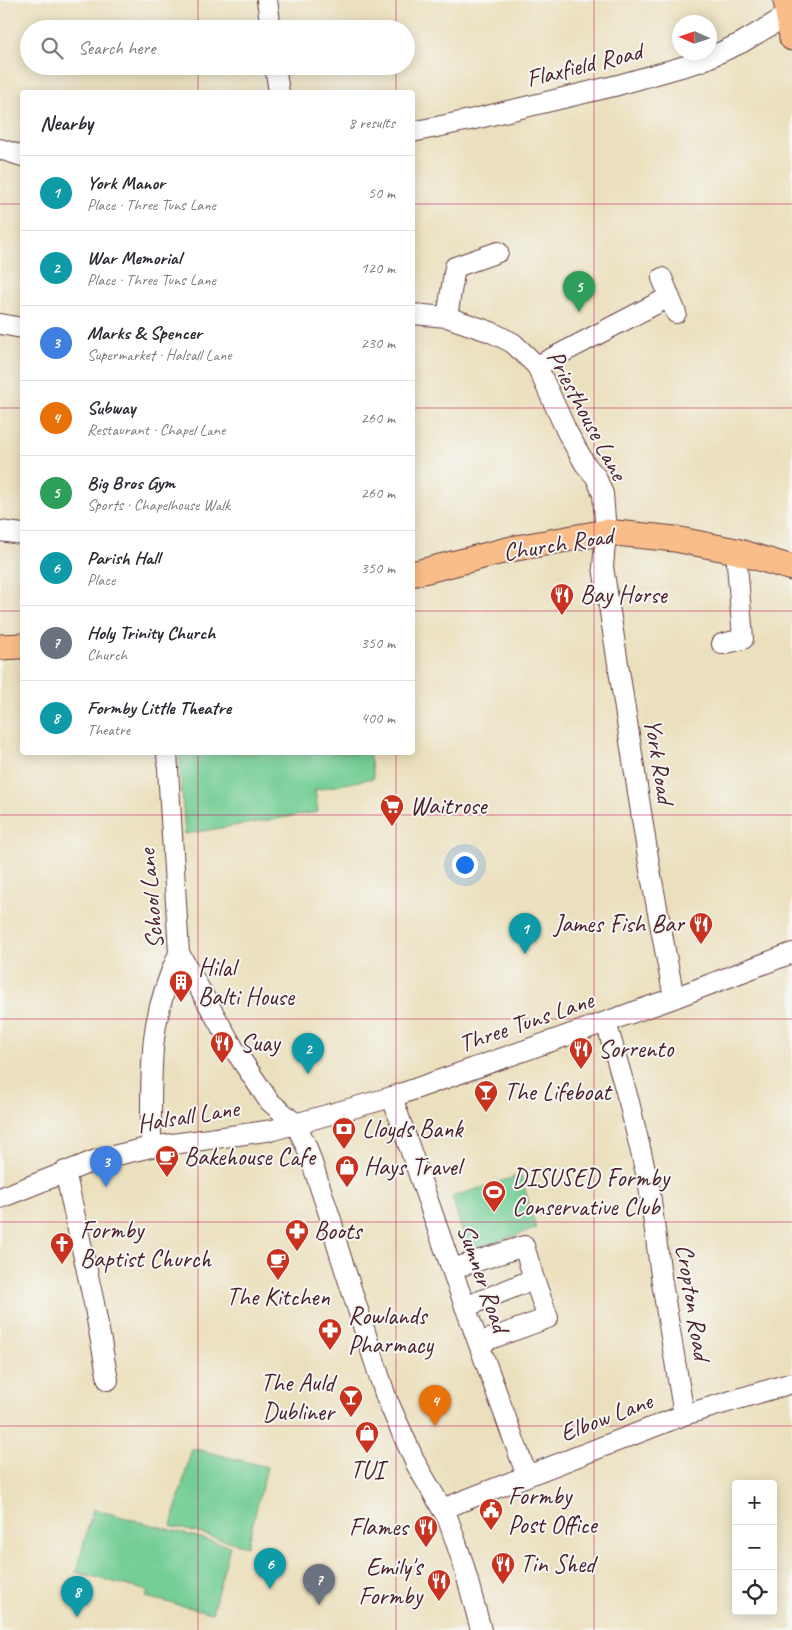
<!DOCTYPE html>
<html lang="en">
<head>
<meta charset="utf-8">
<style>
	body { margin:0; font-family:Caveat,sans-serif; background:#f7f7f7; color:#2b2b33 }
	.controls { position:absolute; right:15px; bottom:15px; display:grid; overflow:hidden; border-radius:5px; box-shadow:0 2px 12px #0003 }
	.controls button { width:45px; height:45px; display:grid; place-items:center; padding:0; border:0; border-bottom:1px solid #e1e1e2; background:#fff; color:#2b2b33; font:25px sans-serif }
	.compass { position:absolute; left:672px; top:15px; width:45px; height:45px; border-radius:50%; background:#fff; box-shadow:0 2px 12px #0003; rotate:273deg }
	.you { position:absolute; left:464px; top:864px; width:18px; height:18px; margin:-12px; border:4px solid #fff; border-radius:50%; background:#1a73e8; box-shadow:0 0 0 8px #1a73e833 }
	.badge { display:grid; place-items:center; width:32px; height:32px; border-radius:50%; background:#111827; color:#fff; font-size:16px; font-weight:700 }
	.pin { position:absolute; translate:-50% -41px; filter:drop-shadow(0 1px 2px #0008) }
	.pin::after { content:''; position:absolute; top:26px; width:18px; height:15px; background:inherit; clip-path:polygon(0 0,100% 0,50% 100%) }
	.list { margin:0; padding:0; list-style:none }
	h2 { display:flex; justify-content:space-between; align-items:center; height:65px; margin:0; padding:0 20px; font-size:21px }
	h2 small { font-size:16px; font-weight:400; color:#7c7c81 }
	.list li { display:grid; grid-template-columns:32px 1fr auto; gap:15px; align-items:center; box-sizing:border-box; height:75px; padding:0 20px; border-top:1px solid #e1e1e2 }
	.list b { display:block; font-size:19px; white-space:nowrap }
	.list p { margin:0; font-size:16px; white-space:nowrap; color:#7c7c81 }
	.list em { font-size:16px; font-style:normal; color:#7c7c81 }
	.icon { flex:none; width:28px; height:28px; fill:none; stroke:currentColor; stroke-width:2; stroke-linecap:round; stroke-linejoin:round }
	.map { position:relative; flex:none; width:792px; height:1630px; overflow:hidden }
	.search { position:absolute; background:#fff; box-shadow:0 2px 12px #0003; left:20px; top:20px; width:395px; height:55px; display:flex; align-items:center; gap:12px; box-sizing:border-box; padding:0 18px; border-radius:28px; color:#7c7c81; font-size:19px }
	.panel { position:absolute; background:#fff; box-shadow:0 2px 12px #0003; left:20px; top:90px; width:395px; height:665px; border-radius:5px }
	.map>svg:first-child { display:block }
	.green { fill:#74ce95; stroke:#5f7660 }
	.lines { fill:none; stroke-linecap:round; stroke-linejoin:round }
	.minor-casing { stroke:#623c41; stroke-width:22 }
	.major-casing { stroke:#623c41; stroke-width:27 }
	.minor { stroke:#fff; stroke-width:20 }
	.major { stroke:#f8bd89; stroke-width:25 }
	.grid { fill:none; stroke:#c2185b; stroke-width:1; stroke-opacity:0.55 }
	.labels { text-anchor:middle; dominant-baseline:central; stroke-width:4; stroke-linejoin:round; paint-order:stroke }
	.street-label { font-size:25px; fill:#4a1f2b; stroke:#f6f6f2 }
	.poi-label { font-size:25px; fill:#4a1f2b; stroke:#f6f6f2; text-anchor:start }
</style>
</head>
<body>
<div class="map">
<svg width="792" height="1630" viewBox="0 0 792 1630">
	<rect width="100%" height="100%" fill="#f6f6f2"/>
	<filter id="ink" filterUnits="userSpaceOnUse"><feTurbulence type="fractalNoise" baseFrequency=".02" numOctaves="2"/><feDisplacementMap in="SourceGraphic" scale="10" xChannelSelector="R" yChannelSelector="G"/><feConvolveMatrix kernelMatrix="1 2 1 2 8 2 1 2 1" color-interpolation-filters="sRGB"/></filter>
	<filter id="wash" filterUnits="userSpaceOnUse"><feTurbulence type="fractalNoise" baseFrequency=".0096" numOctaves="4" result="noise"/><feDisplacementMap in="SourceGraphic" scale="20" xChannelSelector="R" yChannelSelector="G"/><feGaussianBlur stdDeviation="1.12" result="paint"/><feColorMatrix in="noise" values="0 0 0 0 0 0 0 0 0 0 0 0 0 0 0 0 0 1.4 0 .05"/><feComposite in="paint" operator="in"/></filter>
	<g filter="url(#wash)">
		<rect width="100%" height="100%" fill="#ebe0bd"/>
		<path class="green" d="M 179,753 L 369,753 L 374,778 L 315,790 L 318,812 L 185,834 Z
			M 521,1175 L 536,1229 L 468,1250 L 452,1197 Z
			M 192,1448 L 267,1467 L 247,1546 L 171,1526 Z
			M 93,1509 L 230,1546 L 212,1613 L 146,1597 L 148,1591 L 76,1572 Z"/>
	</g>
	<g filter="url(#ink)">
		<g class="lines">
			<g class="minor-casing">
				<path id="minor" d="M 267,0 L 271,29
					M 275,66 L 279,92
					M 412,132 L 470,120 L 618,85 L 699,62 L 741,43 L 788,15
					M 0,149 L 22,156
					M 662,278 L 676,313
					M 412,314 L 447,317 L 491,332 L 513,343 L 537,366 L 567,432 L 585,464 L 596,477 L 603,494 L 606,532 L 603,567 L 650,870 L 674,998
					M 447,317 L 455,267 L 498,252
					M 0,324 L 22,328
					M 537,366 L 669,297
					M 0,531 L 22,534
					M 722,644 L 743,639 L 736,551
					M 167,752 L 179,953 L 234,1049 L 269,1101 L 296,1124 L 307,1148 L 332,1223 L 338,1248 L 386,1397 L 416,1464 L 448,1519 L 463,1563 L 481,1630
					M 606,1022 L 629,1102 L 649,1186 L 662,1283 L 684,1415
					M 392,1097 L 458,1287 L 527,1476
					M 151,1147 C 151,1111 150,1075 154,1039 C 157,1009 167,980 179,953
					M 65,1171 L 94,1303 L 108,1380
					M 0,1198 L 96,1160 L 151,1147 L 273,1130 L 392,1097 L 674,998 L 792,953
					M 452,1269 L 524,1246 L 534,1279 L 465,1307
					M 479,1343 L 548,1318 L 534,1279
					M 442,1509 L 684,1415 L 792,1383"/>
			</g>
			<g class="major-casing">
				<path id="major" d="M 786,0 L 792,38
					M 412,574 L 511,549 L 606,532 L 675,539 L 736,551 L 792,568
					M 0,647 L 22,646"/>
			</g>
			<use href="#minor" class="minor"/>
			<use href="#major" class="major"/>
		</g>
	</g>
	<path class="grid" d="M 198,0 L 198,29M 396,0 L 396,29M 594,0 L 594,1630M 198,66 L 198,92M 396,66 L 396,92M 0,204 L 22,204M 412,204 L 792,204M 0,408 L 22,408M 412,408 L 792,408M 0,611 L 22,611M 412,611 L 792,611M 198,752 L 198,1630M 396,752 L 396,1630M 0,815 L 792,815M 0,1019 L 792,1019M 0,1222 L 792,1222M 0,1426 L 792,1426"/>
	<defs>
		<g id="restaurant-pin" transform="scale(1.25)"><path d="M0 17L-7.5 6A9.5 9.5 0 1 1 7.5 6Z" fill="#c8321e" stroke="#f6f6f2"/><path d="M-5-6h1v4h1v-4h1v4h1v-4h1v5L-1.5 .5V6h-2V.5L-5-1ZM5-6V6H3V1.5H1.5Q1.5-4 5-6Z" fill="#fff"/></g>
		<g id="supermarket-pin" transform="scale(1.25)"><path d="M0 17L-7.5 6A9.5 9.5 0 1 1 7.5 6Z" fill="#c8321e" stroke="#f6f6f2"/><path d="M-6-5.5h2.5l.6 2H6L4.5 2H-2.5L-4.4-4H-6ZM-1.5 3.2a1.3 1.3 0 1 0 .1 0ZM3 3.2a1.3 1.3 0 1 0 .1 0Z" fill="#fff"/></g>
		<g id="building-pin" transform="scale(1.25)"><path d="M0 17L-7.5 6A9.5 9.5 0 1 1 7.5 6Z" fill="#c8321e" stroke="#f6f6f2"/><path d="M-4-6H4V6H1V3H-1V6H-4ZM-2.5-4.3h1.7v1.8h-1.7ZM.8-4.3h1.7v1.8H.8ZM-2.5-1h1.7V.8h-1.7ZM.8-1h1.7V.8H.8Z" fill="#fff"/></g>
		<g id="bar-pin" transform="scale(1.25)"><path d="M0 17L-7.5 6A9.5 9.5 0 1 1 7.5 6Z" fill="#c8321e" stroke="#f6f6f2"/><path d="M-6-5H6L.8 .8V4.5H3.5V6h-7V4.5H-.8V.8Z" fill="#fff"/></g>
		<g id="bank-pin" transform="scale(1.25)"><path d="M0 17L-7.5 6A9.5 9.5 0 1 1 7.5 6Z" fill="#c8321e" stroke="#f6f6f2"/><path d="M-6-4H6V4H-6ZM0-2.3a2.3 2.3 0 1 0 0 4.6a2.3 2.3 0 1 0 0-4.6Z" fill="#fff"/></g>
		<g id="cafe-pin" transform="scale(1.25)"><path d="M0 17L-7.5 6A9.5 9.5 0 1 1 7.5 6Z" fill="#c8321e" stroke="#f6f6f2"/><path d="M-5.5-4.5H6V0H3Q3 3.5 0 3.5H-2.5Q-5.5 3.5-5.5 0ZM3-3.2v2h1.7v-2ZM-6 4.5H4V6H-6Z" fill="#fff"/></g>
		<g id="shop-pin" transform="scale(1.25)"><path d="M0 17L-7.5 6A9.5 9.5 0 1 1 7.5 6Z" fill="#c8321e" stroke="#f6f6f2"/><path d="M-5-2.5h2.3a2.7 3.5 0 0 1 5.4 0H5L5.5 6h-11ZM-1.5-2.5h3a1.5 2.3 0 0 0-3 0Z" fill="#fff"/></g>
		<g id="stadium-pin" transform="scale(1.25)"><path d="M0 17L-7.5 6A9.5 9.5 0 1 1 7.5 6Z" fill="#c8321e" stroke="#f6f6f2"/><path d="M0-5a6.5 5 0 1 0 0 10a6.5 5 0 1 0 0-10ZM-3.5-1.8h7v3.6h-7Z" fill="#fff"/></g>
		<g id="pharmacy-pin" transform="scale(1.25)"><path d="M0 17L-7.5 6A9.5 9.5 0 1 1 7.5 6Z" fill="#c8321e" stroke="#f6f6f2"/><path d="M-2-6h4v4h4v4h-4v4h-4v-4h-4v-4h4Z" fill="#fff"/></g>
		<g id="church-pin" transform="scale(1.25)"><path d="M0 17L-7.5 6A9.5 9.5 0 1 1 7.5 6Z" fill="#c8321e" stroke="#f6f6f2"/><path d="M-1.2-6h2.4v3.5h3.3v2.4h-3.3V6h-2.4V-.1h-3.3v-2.4h3.3Z" fill="#fff"/></g>
		<g id="civic-pin" transform="scale(1.25)"><path d="M0 17L-7.5 6A9.5 9.5 0 1 1 7.5 6Z" fill="#c8321e" stroke="#f6f6f2"/><path d="M-.6-6.5H3V-4.5H.6V-3L4-1V1h2V6H-6V1h2V-1L-.6-3ZM-1.2 2.5V6h2.4V2.5Z" fill="#fff"/></g>
	</defs>
	<g fill-rule="evenodd">
		<use href="#restaurant-pin" x="562" y="595"/>
		<use href="#supermarket-pin" x="392" y="806"/>
		<use href="#restaurant-pin" x="701" y="924"/>
		<use href="#building-pin" x="181" y="982"/>
		<use href="#restaurant-pin" x="222" y="1043"/>
		<use href="#restaurant-pin" x="581" y="1049"/>
		<use href="#bar-pin" x="486" y="1092"/>
		<use href="#bank-pin" x="344" y="1129"/>
		<use href="#cafe-pin" x="167" y="1157"/>
		<use href="#shop-pin" x="347" y="1167"/>
		<use href="#stadium-pin" x="494" y="1192"/>
		<use href="#pharmacy-pin" x="297" y="1231"/>
		<use href="#church-pin" x="62" y="1244"/>
		<use href="#cafe-pin" x="278" y="1260"/>
		<use href="#pharmacy-pin" x="330" y="1330"/>
		<use href="#bar-pin" x="351" y="1397"/>
		<use href="#shop-pin" x="367" y="1433"/>
		<use href="#civic-pin" x="491" y="1510"/>
		<use href="#restaurant-pin" x="426" y="1527"/>
		<use href="#restaurant-pin" x="503" y="1564"/>
		<use href="#restaurant-pin" x="439" y="1581"/>
	</g>
	<g class="labels">
		<g class="street-label">
			<text transform="translate(584 65) rotate(-14)">Flaxfield Road</text>
			<text transform="translate(587 415) rotate(62)">Priesthouse Lane</text>
			<text transform="translate(558 544) rotate(-9)">Church Road</text>
			<text transform="translate(659 761) rotate(81)">York Road</text>
			<text transform="translate(151 899) rotate(-95)">School Lane</text>
			<text transform="translate(526 1022) rotate(-19)">Three Tuns Lane</text>
			<text transform="translate(188 1116) rotate(-9)">Halsall Lane</text>
			<text transform="translate(483 1278) rotate(71)">Sumner Road</text>
			<text transform="translate(693 1302) rotate(81)">Cropton Road</text>
			<text transform="translate(606 1417) rotate(-21)">Elbow Lane</text>
		</g>
		<g class="poi-label">
			<text x="580" y="595">Bay Horse</text>
			<text x="410" y="806">Waitrose</text>
			<text x="684" y="924" text-anchor="end">James Fish Bar</text>
			<text x="198" y="968">Hilal<tspan x="198" dy="29">Balti House</tspan></text>
			<text x="240" y="1043">Suay</text>
			<text x="598" y="1049">Sorrento</text>
			<text x="504" y="1092">The Lifeboat</text>
			<text x="362" y="1129">Lloyds Bank</text>
			<text x="184" y="1157">Bakehouse Cafe</text>
			<text x="364" y="1167">Hays Travel</text>
			<text x="512" y="1178">DISUSED Formby<tspan x="512" dy="29">Conservative Club</tspan></text>
			<text x="80" y="1230">Formby<tspan x="80" dy="29">Baptist Church</tspan></text>
			<text x="314" y="1231">Boots</text>
			<text x="278" y="1297" text-anchor="middle">The Kitchen</text>
			<text x="348" y="1316">Rowlands<tspan x="348" dy="29">Pharmacy</tspan></text>
			<text x="334" y="1383" text-anchor="end">The Auld<tspan x="334" dy="29">Dubliner</tspan></text>
			<text x="367" y="1470" text-anchor="middle">TUI</text>
			<text x="508" y="1496">Formby<tspan x="508" dy="29">Post Office</tspan></text>
			<text x="408" y="1527" text-anchor="end">Flames</text>
			<text x="520" y="1564">Tin Shed</text>
			<text x="422" y="1567" text-anchor="end">Emily's<tspan x="422" dy="29">Formby</tspan></text>
		</g>
	</g>
</svg>
<div class="controls">
<button>+</button>
<button>−</button>
<button><svg class="icon" aria-label="locate" viewBox="0 0 24 24"><circle cx="12" cy="12" r="6"/><path d="M12 2v4M12 18v4M2 12h4M18 12h4"/></svg></button>
</div>
<svg class="compass" viewBox="-18 -18 36 36"><path d="M0-13l5 13h-10z" fill="#e53935"/><path d="M0 13l5-13h-10z" fill="#7c7c81"/></svg>
<div class="you"></div>
<div class="pin badge" style="left:525px;top:954px;background:#0f9aa8">1</div>
<div class="pin badge" style="left:308px;top:1074px;background:#0f9aa8">2</div>
<div class="pin badge" style="left:106px;top:1187px;background:#3f7fe0">3</div>
<div class="pin badge" style="left:435px;top:1426px;background:#e8710a">4</div>
<div class="pin badge" style="left:579px;top:312px;background:#2e9e5b">5</div>
<div class="pin badge" style="left:270px;top:1589px;background:#0f9aa8">6</div>
<div class="pin badge" style="left:319px;top:1605px;background:#6b7280">7</div>
<div class="pin badge" style="left:77px;top:1617px;background:#0f9aa8">8</div>
<div class="search"><svg class="icon" aria-label="search" viewBox="0 0 24 24"><circle cx="10" cy="10" r="6"/><path d="M15 15l6 6"/></svg>Search here</div>
<section class="panel">
<h2>Nearby<small>8 results</small></h2>
<ul class="list">
<li><span class="badge" style="background:#0f9aa8">1</span><div><b>York Manor</b><p>Place · Three Tuns Lane</p></div><em>50 m</em></li>
<li><span class="badge" style="background:#0f9aa8">2</span><div><b>War Memorial</b><p>Place · Three Tuns Lane</p></div><em>120 m</em></li>
<li><span class="badge" style="background:#3f7fe0">3</span><div><b>Marks &amp; Spencer</b><p>Supermarket · Halsall Lane</p></div><em>230 m</em></li>
<li><span class="badge" style="background:#e8710a">4</span><div><b>Subway</b><p>Restaurant · Chapel Lane</p></div><em>260 m</em></li>
<li><span class="badge" style="background:#2e9e5b">5</span><div><b>Big Bros Gym</b><p>Sports · Chapelhouse Walk</p></div><em>260 m</em></li>
<li><span class="badge" style="background:#0f9aa8">6</span><div><b>Parish Hall</b><p>Place</p></div><em>350 m</em></li>
<li><span class="badge" style="background:#6b7280">7</span><div><b>Holy Trinity Church</b><p>Church</p></div><em>350 m</em></li>
<li><span class="badge" style="background:#0f9aa8">8</span><div><b>Formby Little Theatre</b><p>Theatre</p></div><em>400 m</em></li>
</ul>
</section>
</div>
</body>
</html>
